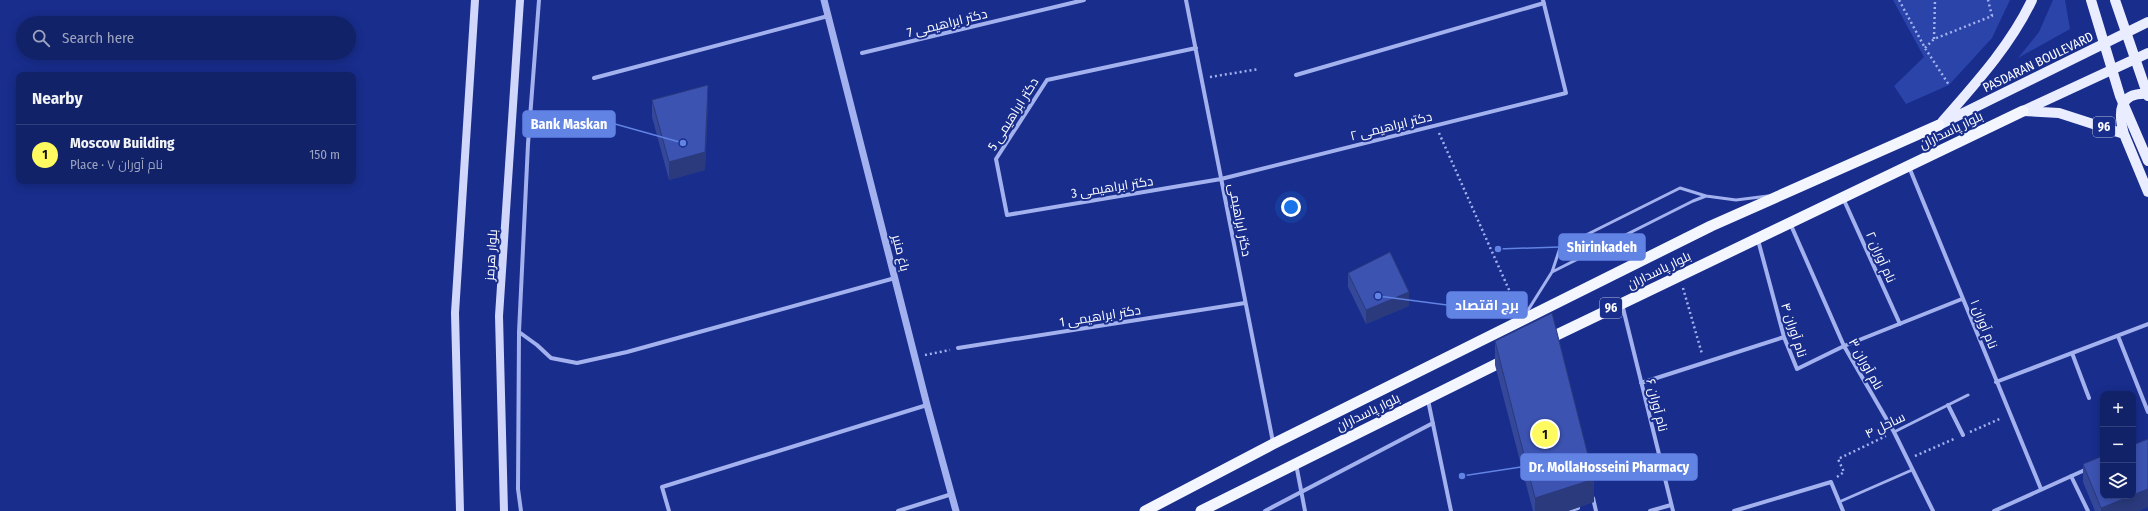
<!DOCTYPE html>
<html lang="en">
<head>
<meta charset="utf-8">
<style>
	body { margin:0; font-family:"Fira Sans Condensed",Cairo,sans-serif; background:#1b2a6f; color:#f1f3f6 }
	.controls { position:absolute; right:12px; bottom:12px; display:grid; overflow:hidden; border-radius:8px; box-shadow:0 2px 10px #0003 }
	.controls button { width:36px; height:36px; display:grid; place-items:center; padding:0; border:0; border-bottom:1px solid #313f7d; background:#122269; color:#f1f3f6; font:20px sans-serif }
	.you { position:absolute; left:1291px; top:207px; width:14px; height:14px; margin:-10px; border:3px solid #fff; border-radius:50%; background:#1a73e8; box-shadow:0 0 0 6px #1a73e833 }
	.badge { display:grid; place-items:center; width:26px; height:26px; border-radius:50%; background:#fffa60; color:#111; font-size:13px; font-weight:700 }
	.pin { position:absolute; translate:-50% -50%; border:2px solid #fff; box-shadow:0 1px 4px #0006 }
	.list { margin:0; padding:0; list-style:none }
	h2 { display:flex; justify-content:space-between; align-items:center; height:52px; margin:0; padding:0 16px; font-size:17px }
	h2 small { font-size:13px; font-weight:400; color:#9ca4c0 }
	.list li { display:grid; grid-template-columns:26px 1fr auto; gap:12px; align-items:center; box-sizing:border-box; height:60px; padding:0 16px; border-top:1px solid #313f7d }
	.list b { display:block; font-size:15px; white-space:nowrap }
	.list p { margin:0; font-size:13px; white-space:nowrap; color:#9ca4c0 }
	.list em { font-size:13px; font-style:normal; color:#9ca4c0 }
	.icon { flex:none; width:22px; height:22px; fill:none; stroke:currentColor; stroke-width:2; stroke-linecap:round; stroke-linejoin:round }
	.map { position:relative; flex:none; width:2148px; height:511px; overflow:hidden }
	.search { position:absolute; background:#122269; box-shadow:0 2px 10px #0003; left:16px; top:16px; width:340px; height:44px; display:flex; align-items:center; gap:10px; box-sizing:border-box; padding:0 14px; border-radius:22px; color:#9ca4c0; font-size:15px }
	.panel { position:absolute; background:#122269; box-shadow:0 2px 10px #0003; left:16px; top:72px; width:340px; height:112px; border-radius:8px }
	.map>svg:first-child { display:block }
	.green { fill:#2b44aa }
	.lines { fill:none; stroke-linecap:round; stroke-linejoin:round }
	.path { stroke:#a3b1ee; stroke-width:2.5; stroke-dasharray:2 3; stroke-linecap:butt }
	.service { stroke:#a3b1ee; stroke-width:3 }
	.minor { stroke:#a3b1ee; stroke-width:4 }
	.tertiary { stroke:#a3b1ee; stroke-width:7 }
	.secondary { stroke:#d0d7fa; stroke-width:8 }
	.primary { stroke:#eaedff; stroke-width:10 }
	.trunk { stroke:#f4f6ff; stroke-width:11 }
	.primary-bridge { stroke:#eaedff; stroke-width:10 }
	.wall { fill:#344799 }
	.shaded-wall { fill:#2a3a7d }
	.building { fill:#3c53b2; stroke:#2a3a7d }
	.labels { text-anchor:middle; dominant-baseline:central; stroke-width:4; stroke-linejoin:round; paint-order:stroke }
	.shield { fill:#182d8c; stroke:#bac0dc; stroke-width:1 }
	.shield-label { font-size:12px; font-weight:bold; fill:#fff }
	.street-label { font-size:13px; fill:#fff; stroke:#182d8c }
	.leader { fill:none; stroke:#6183e4; stroke-width:1.5 }
	.callout-dot { fill:#6183e4; stroke:#182d8c; stroke-width:1.5 }
	.callout { fill:#6183e4; stroke:#6183e4; stroke-width:1.5 }
	.callout-label { font-size:14px; text-anchor:middle; font-weight:bold; fill:#fff }
</style>
</head>
<body>
<div class="map">
<svg width="2148" height="511" viewBox="0 0 2148 511">
	<rect width="100%" height="100%" fill="#182d8c"/>
	<path class="green" d="M 1893,0 L 2010,0 L 1992,38 L 1949,85 L 1906,104 L 1894,86 L 1924,57 Z
		M 2053,0 L 2065,0 L 2070,29 L 2018,58 L 2039,32 Z"/>
	<g class="lines">
		<path class="path" d="M 1899,0 L 1925,48 L 1949,85
			M 1934,39 L 1935,0
			M 1925,48 L 1934,39 L 1992,16 L 1988,0
			M 1210,77 L 1259,69
			M 1439,133 L 1518,310
			M 1683,288 L 1702,354
			M 925,355 L 950,350
			M 1970,432 L 2002,418
			M 1915,456 L 1954,439
			M 1837,477 L 1844,472 L 1838,459 L 1886,436"/>
		<path class="service" d="M 1552,272 L 1560,248 L 1680,188 L 1706,196
			M 1525,315 L 1552,272 L 1693,201 L 1706,196 L 1736,200 L 1768,196
			M 1894,432 L 1968,395
			M 1839,502 L 1912,470"/>
		<path class="minor" d="M 539,0 L 528,144 L 519,332 L 537,345 L 551,358 L 577,363 L 627,352 L 895,278
			M 1186,0 L 1273,442
			M 1196,48 L 1047,80 L 996,159 L 1007,215 L 1221,179 L 1566,93 L 1543,0
			M 862,53 L 1084,0
			M 1296,75 L 1544,3
			M 594,78 L 828,16
			M 1909,167 L 2041,489
			M 1843,198 L 1900,324
			M 1790,223 L 1844,346 L 1894,432 L 1933,511
			M 1758,240 L 1784,337 L 1797,369 L 1844,346 L 1962,299
			M 1622,304 L 1673,511
			M 519,332 L 518,489 L 521,511
			M 2118,336 L 2148,412
			M 958,348 L 1245,303
			M 2072,353 L 2089,398
			M 1996,382 L 2148,324
			M 1641,383 L 1784,337
			M 1428,400 L 1451,511
			M 1948,405 L 1963,435
			M 1296,464 L 1305,511
			M 2071,476 L 2088,511
			M 1593,498 L 1596,511
			M 669,511 L 662,487 L 927,405
			M 898,511 L 952,494
			M 1265,511 L 1433,423
			M 1568,511 L 1578,508
			M 1650,511 L 1671,505
			M 1734,511 L 1831,482 L 1843,511
			M 1994,511 L 2087,469"/>
		<path class="tertiary" d="M 824,0 L 927,405 L 956,511"/>
		<path class="secondary" d="M 460,511 L 455,313 L 475,0
			M 504,511 L 499,316 L 520,0"/>
		<path class="primary" d="M 2025,110 L 2148,53
			M 2023,111 L 2059,113 L 2124,134 L 2148,192
			M 1942,122 C 1976,83 2010,46 2032,0
			M 1939,125 L 2148,22
			M 2124,134 C 2118,113 2118,92 2148,94"/>
		<path class="trunk" d="M 1544,341 L 2023,111
			M 1145,511 L 1273,444 L 1711,226 L 1939,125
			M 1201,511 L 1507,359"/>
		<path class="primary-bridge" d="M 2091,0 L 2120,96 L 2148,161
			M 2115,0 L 2148,96"/>
	</g>
	<path class="wall" d="M 652,100 L 708,103 L 705,170 L 669,180 L 652,117 Z
		M 1348,273 L 1409,306 L 1366,324 L 1348,287 Z
		M 1495,341 L 1594,502 L 1568,511 L 1533,511 L 1495,365 Z
		M 2083,464 L 2148,507 L 2138,511 L 2095,511 L 2083,482 Z"/>
	<path class="shaded-wall" d="M 708,85 L 708,103 L 705,170 L 669,180 L 669,162 Z
		M 1409,292 L 1409,306 L 1366,324 L 1366,310 Z
		M 1594,479 L 1594,502 L 1568,511 L 1535,511 L 1535,498 Z
		M 2148,489 L 2148,507 L 2138,511 L 2101,511 L 2101,508 L 2131,496 L 2133,496 L 2133,495 Z"/>
	<path class="building" d="M 708,85 L 705,152 L 669,162 L 652,100 Z
		M 1390,252 L 1409,292 L 1366,310 L 1348,273 Z
		M 1552,313 L 1594,479 L 1535,498 L 1495,341 Z
		M 2148,439 L 2148,489 L 2133,495 L 2133,445 Z
		M 2103,456 L 2103,496 L 2131,496 L 2101,508 L 2083,464 Z"/>
	<g class="labels">
		<g class="shield">
			<rect x="2093" y="117" width="22" height="20" rx="3"/>
			<rect x="1600" y="298" width="22" height="20" rx="3"/>
		</g>
		<g class="shield-label">
			<text x="2104" y="127">96</text>
			<text x="1611" y="308">96</text>
		</g>
		<g class="street-label">
			<text transform="translate(947 23) rotate(-14)">دکتر ابراهیمی 7</text>
			<text transform="translate(2038 62) rotate(-26)">PASDARAN BOULEVARD</text>
			<text transform="translate(1013 114) rotate(-58)">دکتر ابراهیمی 5</text>
			<text transform="translate(1391 126) rotate(-14)">دکتر ابراهیمی ۲</text>
			<text transform="translate(1951 130) rotate(-26)">بلوار پاسداران</text>
			<text transform="translate(1112 187) rotate(-9)">دکتر ابراهیمی 3</text>
			<text transform="translate(1240 220) rotate(79)">دکتر ابراهیمی</text>
			<text transform="translate(901 253) rotate(76)">باغ منیر</text>
			<text transform="translate(491 255) rotate(-86)">بلوار هرمز</text>
			<text transform="translate(1881 257) rotate(66)">نام آوران ۲</text>
			<text transform="translate(1659 270) rotate(-26)">بلوار پاسداران</text>
			<text transform="translate(1100 316) rotate(-9)">دکتر ابراهیمی 1</text>
			<text transform="translate(1984 324) rotate(68)">نام آوران ۱</text>
			<text transform="translate(1794 330) rotate(72)">نام آوران ۴</text>
			<text transform="translate(1866 364) rotate(61)">نام آوران ۳</text>
			<text transform="translate(1657 405) rotate(76)">نام آوران ۶</text>
			<text transform="translate(1368 412) rotate(-26)">بلوار پاسداران</text>
			<text transform="translate(1885 425) rotate(-26)">ساحل ۴</text>
		</g>
	</g>
	<path class="leader" d="M683 143L615 124M1498 249L1559 247M1378 296L1447 305M1462 476L1521 467"/>
	<g class="callout-dot">
		<circle cx="683" cy="143" r="4"/>
		<circle cx="1498" cy="249" r="4"/>
		<circle cx="1378" cy="296" r="4"/>
		<circle cx="1462" cy="476" r="4"/>
	</g>
	<g class="callout">
		<rect x="523" y="111" width="92" height="26" rx="4"/>
		<rect x="1559" y="234" width="86" height="26" rx="4"/>
		<rect x="1447" y="292" width="80" height="26" rx="4"/>
		<rect x="1521" y="454" width="176" height="26" rx="4"/>
	</g>
	<g class="callout-label">
		<text x="569" y="129">Bank Maskan</text>
		<text x="1602" y="252">Shirinkadeh</text>
		<text x="1487" y="310">برج اقتصاد</text>
		<text x="1609" y="472">Dr. MollaHosseini Pharmacy</text>
	</g>
</svg>
<div class="controls">
<button>+</button>
<button>−</button>
<button><svg class="icon" aria-label="layers" viewBox="0 0 24 24"><path d="M12 4l9 5-9 5-9-5zM3 14l9 5 9-5"/></svg></button>
</div>
<div class="you"></div>
<div class="pin badge" style="left:1545px;top:434px">1</div>
<div class="search"><svg class="icon" aria-label="search" viewBox="0 0 24 24"><circle cx="10" cy="10" r="6"/><path d="M15 15l6 6"/></svg>Search here</div>
<section class="panel">
<h2>Nearby<small></small></h2>
<ul class="list">
<li><span class="badge">1</span><div><b>Moscow Building</b><p>Place · نام آوران ۷</p></div><em>150 m</em></li>
</ul>
</section>
</div>
</body>
</html>
